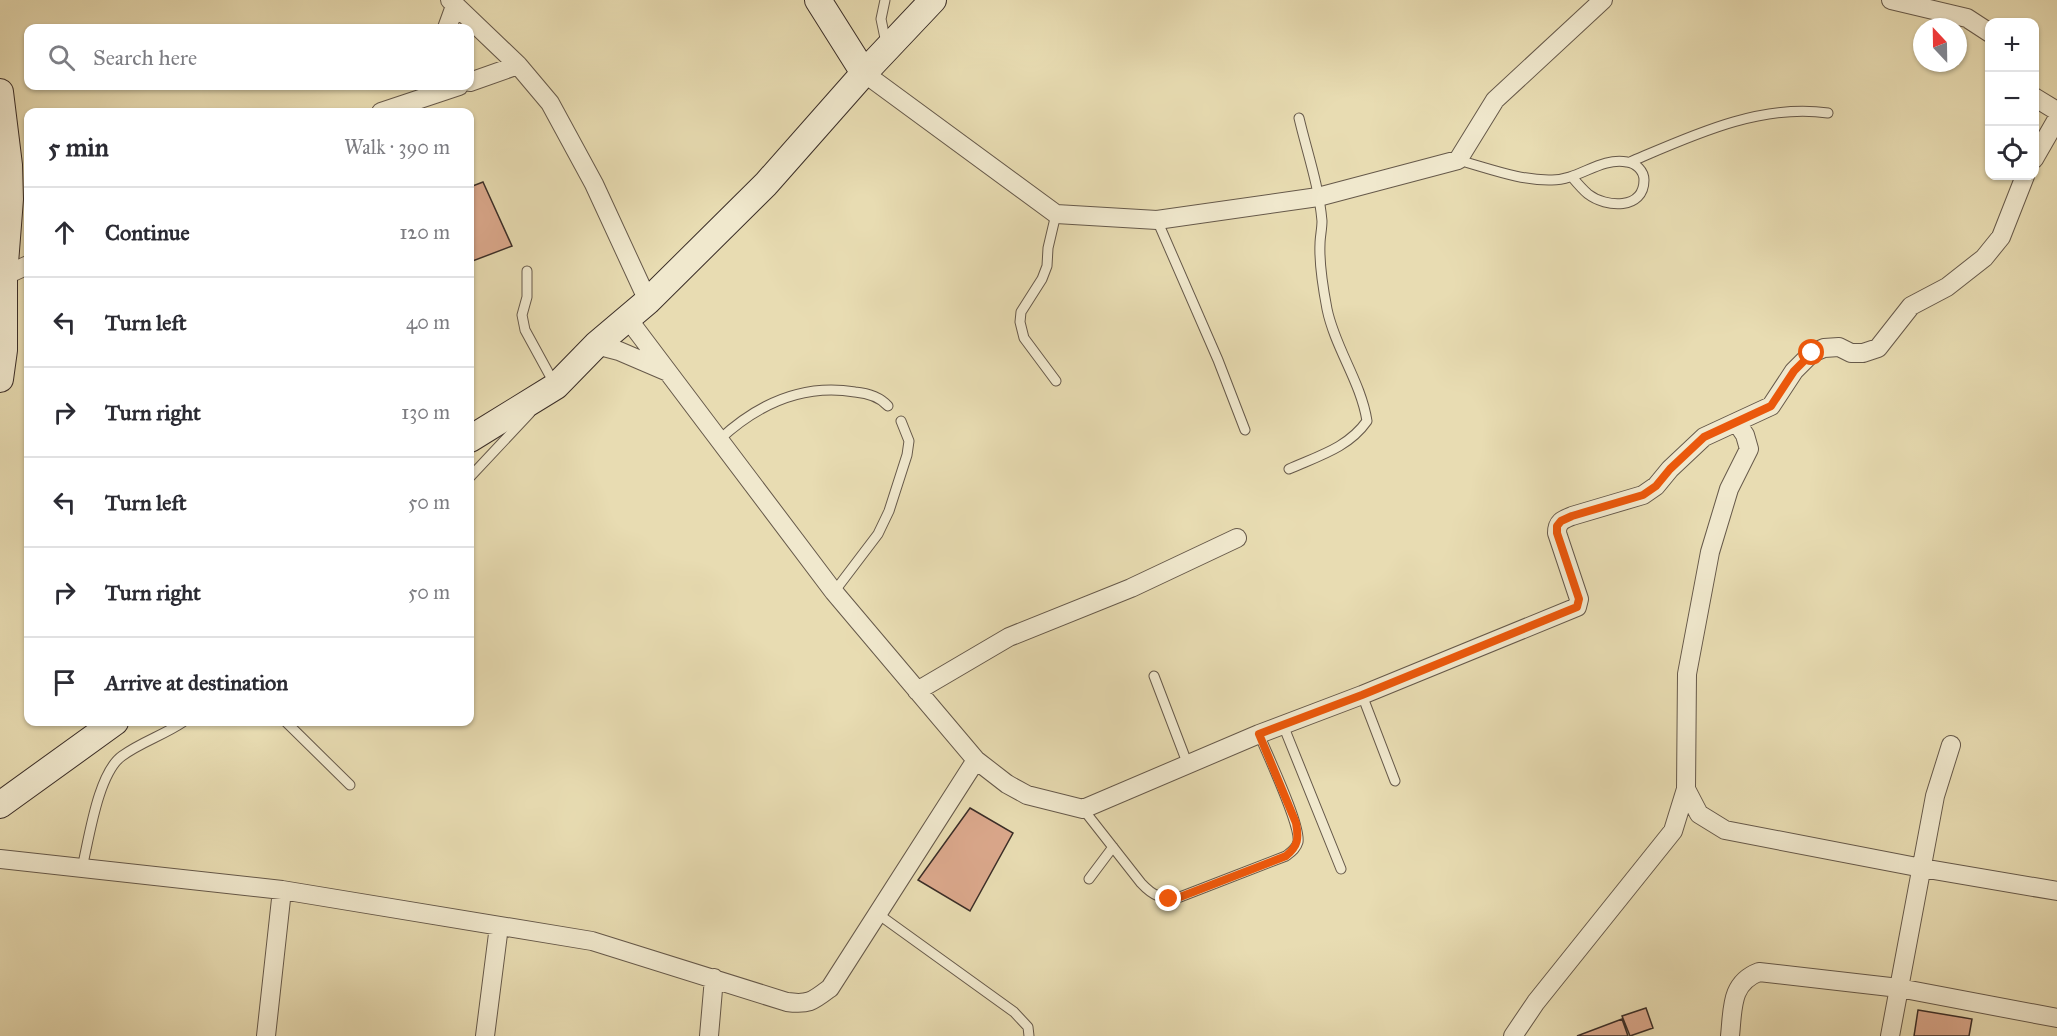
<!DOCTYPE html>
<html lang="en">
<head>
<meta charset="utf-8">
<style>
	body { margin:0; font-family:"IM FELL Great Primer",serif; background:#f2f2f3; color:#2b2b33 }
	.controls { position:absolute; right:18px; top:18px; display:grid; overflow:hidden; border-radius:12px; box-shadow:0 2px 4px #0004 }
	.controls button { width:54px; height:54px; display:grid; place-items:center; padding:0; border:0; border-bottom:2px solid #e1e1e2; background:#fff; color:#2b2b33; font:30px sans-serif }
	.compass { position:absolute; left:1913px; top:18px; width:54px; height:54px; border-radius:50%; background:#fff; box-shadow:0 2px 4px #0004; rotate:338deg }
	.stop { position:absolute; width:18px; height:18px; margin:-14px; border:4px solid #ea580c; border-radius:50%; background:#fff }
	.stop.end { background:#ea580c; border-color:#fff; box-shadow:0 2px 6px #0008 }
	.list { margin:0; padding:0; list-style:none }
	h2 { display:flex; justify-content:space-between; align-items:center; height:78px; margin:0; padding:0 24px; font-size:26px }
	h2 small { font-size:20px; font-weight:400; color:#7c7c81 }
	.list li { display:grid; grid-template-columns:39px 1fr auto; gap:18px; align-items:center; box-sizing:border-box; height:90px; padding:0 24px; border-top:2px solid #e1e1e2 }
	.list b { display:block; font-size:22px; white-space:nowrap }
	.list em { font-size:20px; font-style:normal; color:#7c7c81 }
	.icon { flex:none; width:33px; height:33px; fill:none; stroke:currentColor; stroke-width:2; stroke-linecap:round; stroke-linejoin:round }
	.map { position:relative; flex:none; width:2057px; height:1036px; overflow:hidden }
	.search { position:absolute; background:#fff; box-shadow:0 2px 4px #0004; left:24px; top:24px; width:450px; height:66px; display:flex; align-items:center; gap:15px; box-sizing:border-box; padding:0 21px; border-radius:12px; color:#7c7c81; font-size:22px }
	.panel { position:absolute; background:#fff; box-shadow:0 2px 4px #0004; left:24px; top:108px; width:450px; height:618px; border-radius:12px }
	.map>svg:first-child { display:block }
	.building { fill:#dba88c; stroke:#3a2d27; stroke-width:1.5 }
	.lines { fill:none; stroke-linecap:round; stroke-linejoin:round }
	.lane-casing { stroke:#66594a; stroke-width:11 }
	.street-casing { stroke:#66594a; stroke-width:20 }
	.secondary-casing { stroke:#3a2d27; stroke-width:28 }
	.lane { stroke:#f0e8cd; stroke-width:9 }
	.street { stroke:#f0e8cd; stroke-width:18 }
	.secondary { stroke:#f0e8cd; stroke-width:26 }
	.route { stroke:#ea580c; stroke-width:8 }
</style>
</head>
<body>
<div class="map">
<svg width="2057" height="1036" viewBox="0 0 2057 1036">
	<rect width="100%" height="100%" fill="#e8dcb2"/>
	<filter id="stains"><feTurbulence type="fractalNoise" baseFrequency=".00333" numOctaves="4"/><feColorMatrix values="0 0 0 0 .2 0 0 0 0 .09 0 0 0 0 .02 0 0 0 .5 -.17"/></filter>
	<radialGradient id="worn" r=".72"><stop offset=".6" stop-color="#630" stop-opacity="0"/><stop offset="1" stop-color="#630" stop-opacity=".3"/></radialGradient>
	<path class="building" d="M 483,182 L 512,246 L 470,262 L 470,187 Z
		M 970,808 L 1013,833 L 970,911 L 918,880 Z
		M 1646,1008 L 1653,1028 L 1630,1036 L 1622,1016 Z
		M 1918,1010 L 1972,1019 L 1969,1036 L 1914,1036 Z
		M 1622,1019 L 1628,1036 L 1577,1036 Z"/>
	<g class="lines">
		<g class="lane-casing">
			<path id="lane" d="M 885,0 L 881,19 L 886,43
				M 1458,160 C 1488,168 1521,181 1552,180 C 1579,180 1600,157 1627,162 C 1636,163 1644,171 1644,180 C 1644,210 1606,208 1588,194 C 1582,189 1577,183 1572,177
				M 1630,162 C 1691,136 1760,103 1828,113
				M 1157,220 L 1218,360 L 1245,430
				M 527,271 L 527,297 L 522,315 L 525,330 L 554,383
				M 1056,381 L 1024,338 L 1020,322 L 1021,312 L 1042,279 L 1047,266 L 1048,248 L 1056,214
				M 720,439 C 758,404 802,383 855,392 C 866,393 880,397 888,406
				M 1289,469 C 1318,456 1348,448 1367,421 C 1361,382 1335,348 1327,309 C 1323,288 1319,265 1320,244 C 1320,237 1322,229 1322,221 C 1319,186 1307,152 1299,118
				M 470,477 L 530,413
				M 834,592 L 878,534 L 889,511 L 907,455 L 909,441 L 901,421
				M 1154,676 L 1188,765
				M 1362,695 L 1395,781
				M 286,722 L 350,785
				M 1283,725 L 1341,869
				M 1083,809 L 1141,883 C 1153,896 1162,900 1180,897 L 1286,856 C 1291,852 1296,849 1298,842 C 1301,825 1267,754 1259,734
				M 82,868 C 89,839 98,773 122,756 C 141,742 164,735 183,722
				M 1089,879 L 1113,847
				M 878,914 L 1014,1012 L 1028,1027 L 1029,1036"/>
		</g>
		<g class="street-casing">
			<path id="street" d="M 450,0 L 518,65 L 550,103 L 594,184 L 648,301
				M 1891,0 L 1967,18 L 1990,33
				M 447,28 L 455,6
				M 864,73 L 1056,214 L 1157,220 L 1318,197 L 1458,160 L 1495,100 L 1603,0
				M 470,82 L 518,65
				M 2034,97 L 2057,111
				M 381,112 L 459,86
				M 2034,159 L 2057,119
				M 4,276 L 28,265
				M 596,345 L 619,351 L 668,372
				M 1737,423 L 1745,435 L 1749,449 L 1729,489 L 1710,552 L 1687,674 L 1686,789 L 1699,814 L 1725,830 L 1922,868 L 2057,891
				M 917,691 L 1009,637 L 1131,588 L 1237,538
				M 976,760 L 1007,784 L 1027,795 L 1083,809 L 1259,734 L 1362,695 L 1577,607 L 1579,599 L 1557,533 C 1557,522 1562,520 1572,516 L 1643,495 L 1656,486 L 1670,469 L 1704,437 L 1771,406 L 1794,371 L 1812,353 L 1824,348 L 1839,347 L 1851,353 L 1863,353 L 1878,348 L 1911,306 L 1947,287 L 1984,258 L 2001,237 L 2025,176
				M 0,859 L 282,890 L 592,941 L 787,1002 C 809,1005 813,1001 830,988 L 976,760 L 834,592 L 628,319
				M 266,1036 L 282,890
				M 485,1036 L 499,926
				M 709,1036 L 714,978
				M 1513,1036 L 1536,1002 L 1673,831 L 1686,789
				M 1730,1036 C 1733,1009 1730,983 1759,972 L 1899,988 L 2057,1018
				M 1890,1036 L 1935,796 L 1951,745"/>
		</g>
		<g class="secondary-casing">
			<path id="secondary" d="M 818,0 L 864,73
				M 0,92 L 9,165 L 10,199 L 4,276 L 4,350 L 0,379
				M 470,439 L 556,386 L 596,345 L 648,301 L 766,184 L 864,73 L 933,0
				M 0,805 L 115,722"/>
		</g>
		<use href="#lane" class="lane"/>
		<use href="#street" class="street"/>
		<use href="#secondary" class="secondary"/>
	</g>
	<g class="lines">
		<path class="route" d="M 1169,899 L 1180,897 L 1286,856 C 1298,846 1299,839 1296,823 L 1259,734 L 1362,695 L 1577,607 L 1579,599 L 1557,533 L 1557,526 L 1561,521 L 1572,516 L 1643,495 L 1656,486 L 1670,469 L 1704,437 L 1771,406 L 1794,371 L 1812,353"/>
	</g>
	<rect width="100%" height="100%" filter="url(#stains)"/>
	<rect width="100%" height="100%" fill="url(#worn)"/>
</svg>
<div class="controls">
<button>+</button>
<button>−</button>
<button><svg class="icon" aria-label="locate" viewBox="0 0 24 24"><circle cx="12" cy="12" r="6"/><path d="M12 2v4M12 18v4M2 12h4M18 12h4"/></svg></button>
</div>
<svg class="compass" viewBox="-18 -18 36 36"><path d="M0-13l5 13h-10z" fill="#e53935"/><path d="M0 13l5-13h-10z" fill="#7c7c81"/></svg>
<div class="stop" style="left:1812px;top:353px"></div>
<div class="stop end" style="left:1169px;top:899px"></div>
<div class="search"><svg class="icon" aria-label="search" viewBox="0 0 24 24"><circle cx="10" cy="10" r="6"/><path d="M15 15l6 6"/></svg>Search here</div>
<section class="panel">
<h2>5 min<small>Walk · 390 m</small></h2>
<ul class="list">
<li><svg class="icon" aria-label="ahead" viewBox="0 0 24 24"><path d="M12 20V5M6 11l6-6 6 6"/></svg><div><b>Continue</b></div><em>120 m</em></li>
<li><svg class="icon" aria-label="left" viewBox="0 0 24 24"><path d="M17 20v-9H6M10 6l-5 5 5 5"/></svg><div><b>Turn left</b></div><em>40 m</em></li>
<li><svg class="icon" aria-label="right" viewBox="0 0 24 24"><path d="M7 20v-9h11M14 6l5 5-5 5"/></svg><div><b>Turn right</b></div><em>130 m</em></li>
<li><svg class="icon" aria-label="left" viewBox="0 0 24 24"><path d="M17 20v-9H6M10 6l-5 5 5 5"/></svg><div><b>Turn left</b></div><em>50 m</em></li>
<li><svg class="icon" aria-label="right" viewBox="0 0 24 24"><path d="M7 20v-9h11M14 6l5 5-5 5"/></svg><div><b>Turn right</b></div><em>50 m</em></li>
<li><svg class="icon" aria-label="arrive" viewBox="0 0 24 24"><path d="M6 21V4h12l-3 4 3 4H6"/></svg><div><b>Arrive at destination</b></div></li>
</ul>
</section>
</div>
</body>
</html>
